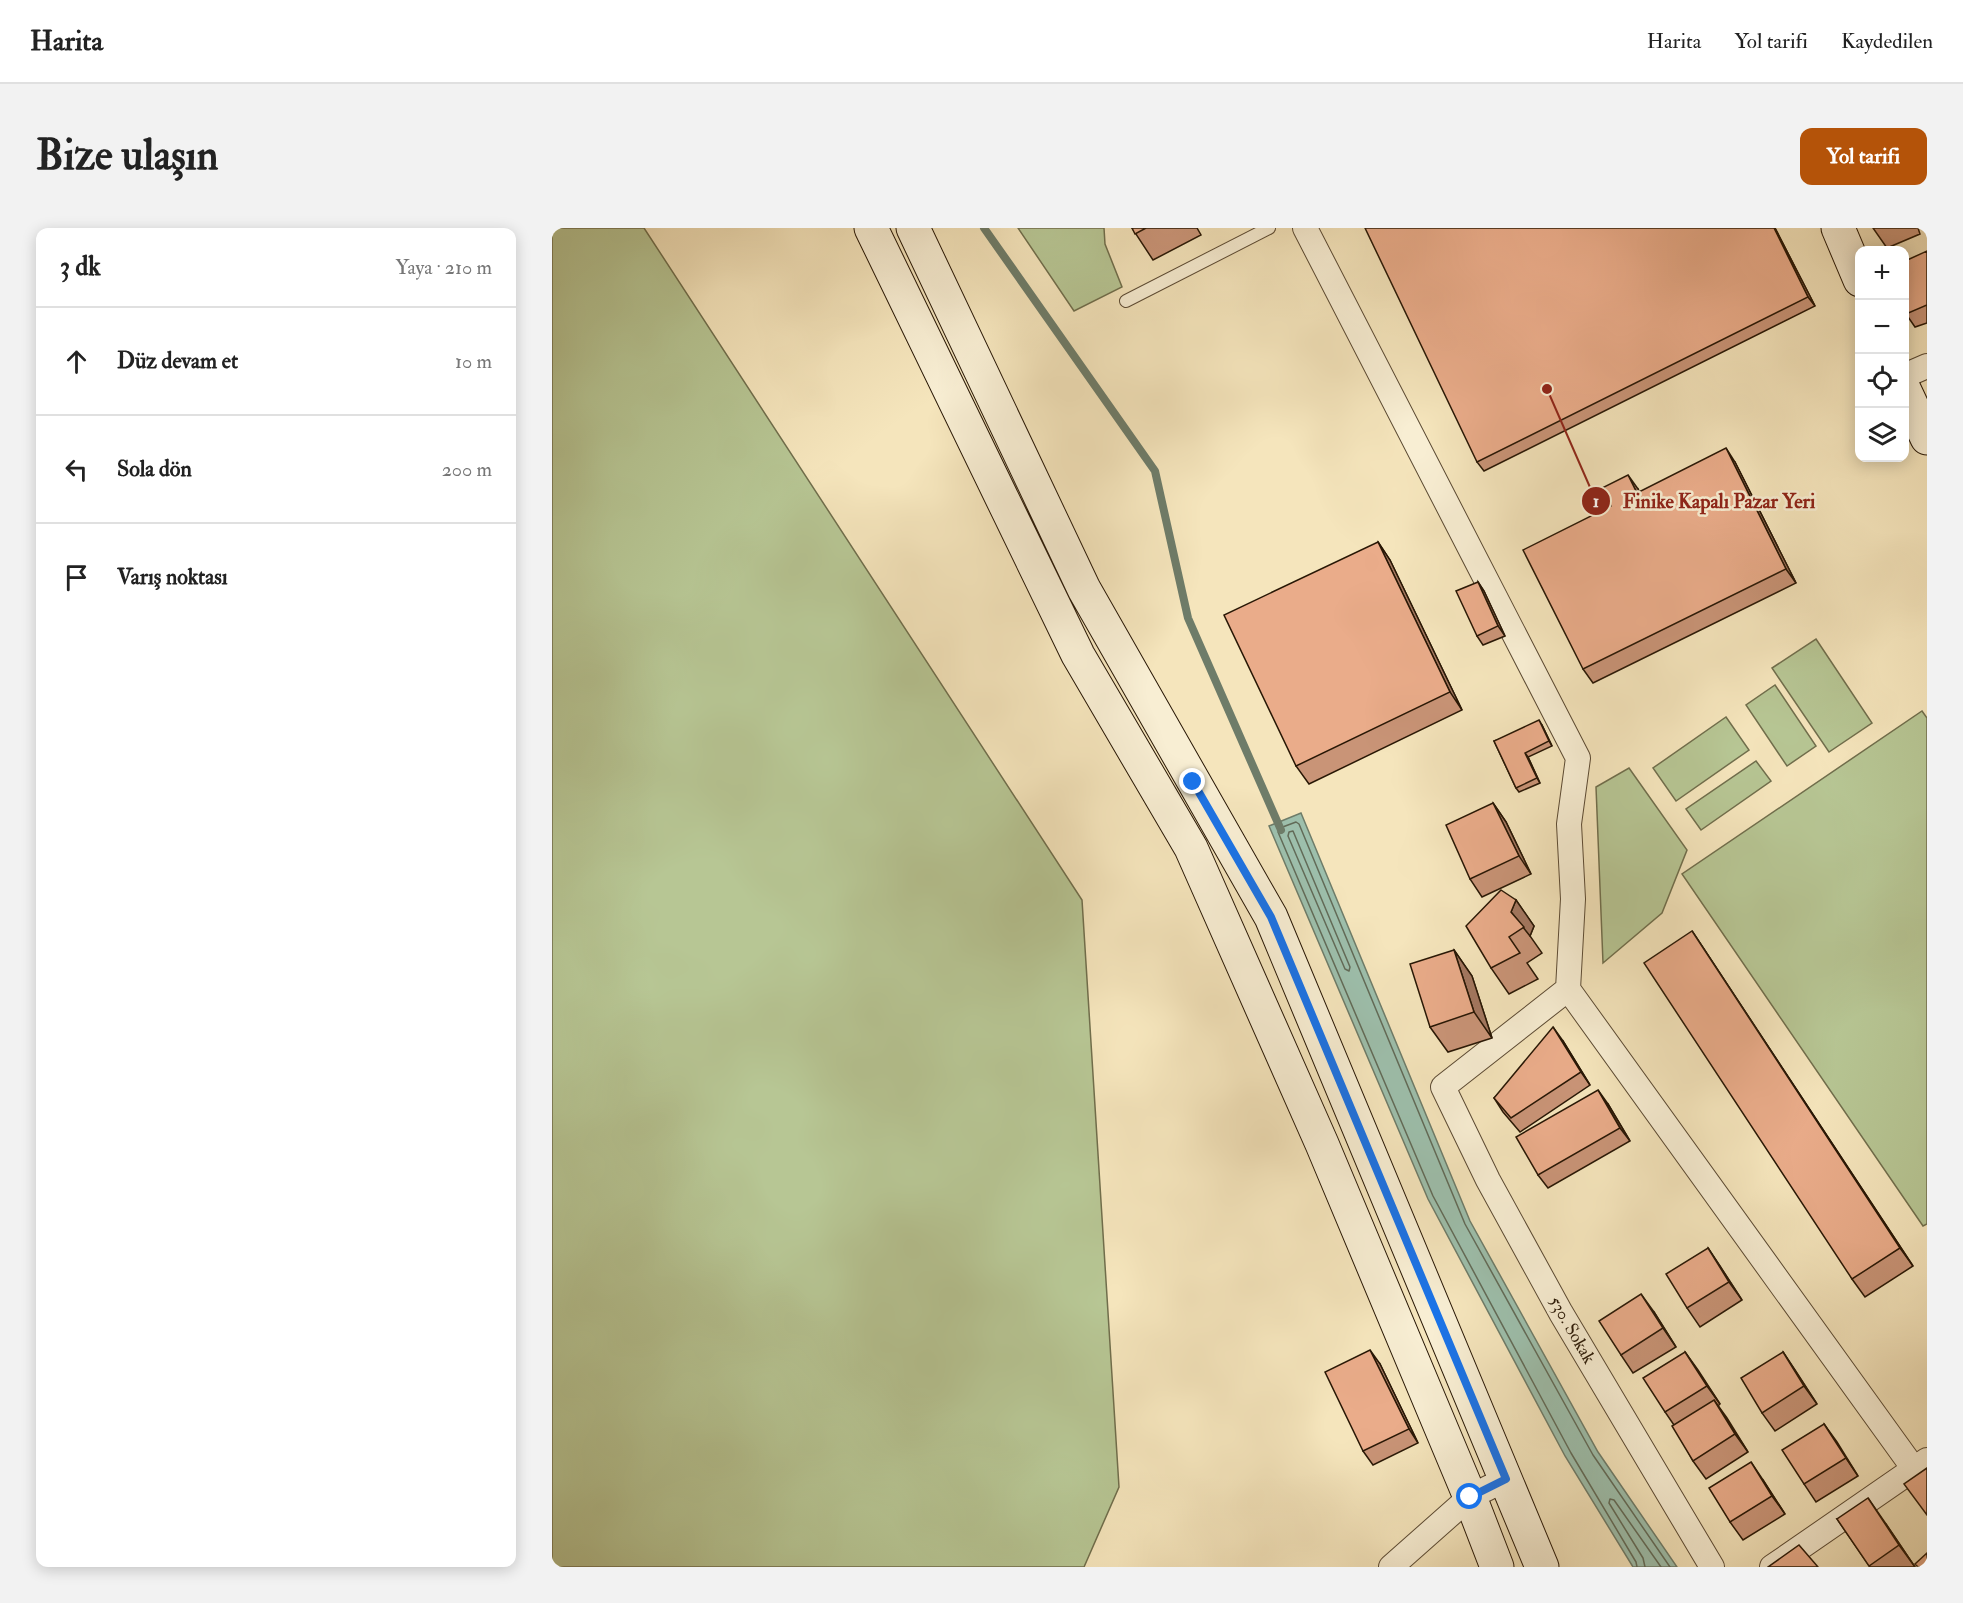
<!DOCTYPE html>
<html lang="tr">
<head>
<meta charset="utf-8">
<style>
	body { margin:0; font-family:"IM FELL Double Pica",serif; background:#f2f2f2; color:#222 }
	.controls { position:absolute; right:18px; top:18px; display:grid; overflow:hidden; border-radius:12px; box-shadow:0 3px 15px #0003 }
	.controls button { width:54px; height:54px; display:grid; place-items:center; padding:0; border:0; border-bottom:2px solid #e0e0e0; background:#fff; color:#222; font:30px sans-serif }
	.stop { position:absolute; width:18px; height:18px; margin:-14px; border:4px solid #1a73e8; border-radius:50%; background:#fff }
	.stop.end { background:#1a73e8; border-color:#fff; box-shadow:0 2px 6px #0008 }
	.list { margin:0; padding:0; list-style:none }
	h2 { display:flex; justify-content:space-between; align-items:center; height:78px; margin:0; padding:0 24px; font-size:26px }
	h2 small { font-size:20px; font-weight:400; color:#767676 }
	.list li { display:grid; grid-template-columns:39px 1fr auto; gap:18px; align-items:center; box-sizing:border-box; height:108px; padding:0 24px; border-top:2px solid #e0e0e0 }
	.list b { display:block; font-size:22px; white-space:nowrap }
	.list em { font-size:20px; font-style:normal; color:#767676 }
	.icon { flex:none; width:33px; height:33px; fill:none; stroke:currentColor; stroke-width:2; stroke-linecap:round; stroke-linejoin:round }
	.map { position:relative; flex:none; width:1375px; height:1339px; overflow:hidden; border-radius:12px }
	header { display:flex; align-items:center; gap:36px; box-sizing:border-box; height:84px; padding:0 30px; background:#fff; border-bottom:2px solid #e0e0e0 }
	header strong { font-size:28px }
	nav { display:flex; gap:33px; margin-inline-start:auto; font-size:21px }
	.intro { display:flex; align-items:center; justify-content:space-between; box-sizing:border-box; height:144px; padding:0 36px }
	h1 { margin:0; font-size:42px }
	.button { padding:15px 27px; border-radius:12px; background:#b45309; color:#fff; font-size:21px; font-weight:700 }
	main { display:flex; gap:36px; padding:0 36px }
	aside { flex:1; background:#fff; border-radius:12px; box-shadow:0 3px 15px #0003 }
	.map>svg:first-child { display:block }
	.green { fill:#b7c694; stroke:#706e4c; stroke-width:1.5 }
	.water { fill:#9dbfac; stroke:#6e7c69; stroke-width:1.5 }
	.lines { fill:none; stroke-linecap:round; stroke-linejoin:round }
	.shore { stroke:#626b58; stroke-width:1.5 }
	.stream { stroke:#6e7c69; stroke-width:8 }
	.lane-casing { stroke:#5b4a33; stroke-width:14 }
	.street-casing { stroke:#5b4a33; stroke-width:26 }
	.secondary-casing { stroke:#281705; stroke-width:35 }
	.lane { stroke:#f8eed3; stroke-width:12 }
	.street { stroke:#f8eed3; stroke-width:24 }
	.secondary { stroke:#f8eed3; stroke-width:33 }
	.wall { fill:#c99477; stroke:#281705; stroke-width:1.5 }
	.shaded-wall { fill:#a47861; stroke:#281705; stroke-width:1.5 }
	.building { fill:#eaac8a; stroke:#281705; stroke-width:1.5 }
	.route { stroke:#1a73e8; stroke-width:8 }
	.labels { text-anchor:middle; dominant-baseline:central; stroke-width:5; stroke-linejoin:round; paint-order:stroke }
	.street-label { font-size:18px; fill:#281705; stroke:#f8eed3 }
	.leader { fill:none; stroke:#8f2418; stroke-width:2 }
	.callout-dot { fill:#8f2418; stroke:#f8eed3; stroke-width:2 }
	.mark-label { font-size:18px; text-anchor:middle; font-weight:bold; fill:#fff }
	.callout-label { font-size:20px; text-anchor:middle; font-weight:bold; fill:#8f2418; stroke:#f8eed3; stroke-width:5; stroke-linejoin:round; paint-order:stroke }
</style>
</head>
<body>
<header>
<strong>Harita</strong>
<nav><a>Harita</a><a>Yol tarifi</a><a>Kaydedilen</a></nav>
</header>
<div class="intro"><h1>Bize ulaşın</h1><a class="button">Yol tarifi</a></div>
<main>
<aside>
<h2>3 dk<small>Yaya · 210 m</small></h2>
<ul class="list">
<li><svg class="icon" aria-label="ahead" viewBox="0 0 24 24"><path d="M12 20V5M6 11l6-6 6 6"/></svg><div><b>Düz devam et</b></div><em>10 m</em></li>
<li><svg class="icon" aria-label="left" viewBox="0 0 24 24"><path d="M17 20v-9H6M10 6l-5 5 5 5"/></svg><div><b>Sola dön</b></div><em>200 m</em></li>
<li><svg class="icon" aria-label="arrive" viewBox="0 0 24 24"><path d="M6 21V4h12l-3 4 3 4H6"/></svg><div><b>Varış noktası</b></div></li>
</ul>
</aside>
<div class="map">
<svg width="1375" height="1339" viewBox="0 0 1375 1339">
	<rect width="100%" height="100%" fill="#f5e5bc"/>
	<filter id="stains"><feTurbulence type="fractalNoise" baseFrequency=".00333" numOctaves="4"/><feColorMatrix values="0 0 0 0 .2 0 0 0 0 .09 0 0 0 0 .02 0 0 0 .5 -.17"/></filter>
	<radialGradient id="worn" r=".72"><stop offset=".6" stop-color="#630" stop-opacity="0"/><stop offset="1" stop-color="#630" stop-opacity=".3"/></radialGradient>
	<path class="green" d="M 0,0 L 92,0 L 530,672 L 567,1259 L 532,1339 L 0,1339 Z
		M 466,0 L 552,0 L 553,16 L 570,59 L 522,83 Z
		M 1264,411 L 1320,495 L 1277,524 L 1220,440 Z
		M 1223,457 L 1264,518 L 1235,538 L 1194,477 Z
		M 1370,483 L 1375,490 L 1375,996 L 1371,998 L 1130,646 Z
		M 1174,489 L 1197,522 L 1124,573 L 1101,540 Z
		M 1204,533 L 1219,553 L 1149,602 L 1134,581 Z
		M 1077,540 L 1135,622 L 1110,685 L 1051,735 L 1044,559 Z"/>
	<path class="water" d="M 749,585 L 918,993 L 1046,1224 L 1125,1339 L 1081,1339 L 1013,1228 L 876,971 L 717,598 Z"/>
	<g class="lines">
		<path class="shore" d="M 741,603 L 798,739 L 797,743 L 793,741 L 736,608 L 737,604 Z
			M 1085,1339 L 1084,1334 L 1019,1225 L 881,968 L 726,604 L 728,600 L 744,594 L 747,596 L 913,996 L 1041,1227 L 1118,1339
			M 1093,1339 L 1091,1330 L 1057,1275 L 1058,1271 L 1062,1272 L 1109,1339"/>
		<path class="stream" d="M 432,0 L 603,243 L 636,390 L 729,602"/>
		<g class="lane-casing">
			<path id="lane" d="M 574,73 L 717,0"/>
		</g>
		<g class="street-casing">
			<path id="street" d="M 753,0 L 1026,530 L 1017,596 L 1021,671 L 1016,761 L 891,859 L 936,952 L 1009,1085 L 1160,1339
				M 1352,148 L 1375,138
				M 1016,761 L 1362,1241
				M 839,1339 L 918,1269 L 954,1251
				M 1220,1339 L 1375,1232"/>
		</g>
		<g class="secondary-casing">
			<path id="secondary" d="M 319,0 L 526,427 L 639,620 L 770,916 L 918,1269 L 945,1339
				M 361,0 L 532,361 L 719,689 L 990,1339
				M 1286,0 L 1308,52
				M 1352,161 L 1375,210"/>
		</g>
		<use href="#lane" class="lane"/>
		<use href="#street" class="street"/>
		<use href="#secondary" class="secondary"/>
	</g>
	<path class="wall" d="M 580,0 L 645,0 L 649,7 L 601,32 Z
		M 1223,0 L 1263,78 L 932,243 L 925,234 Z
		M 1321,0 L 1366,0 L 1368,6 L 1335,20 Z
		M 1375,23 L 1375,95 L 1363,99 L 1354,86 Z
		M 1183,234 L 1244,355 L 1041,455 L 1031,441 L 1059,278 L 1086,261 L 1087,264 Z
		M 826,314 L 838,332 L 910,482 L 757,556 L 744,538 Z
		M 926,354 L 932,363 L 953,408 L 931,417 L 925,408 Z
		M 990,497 L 1000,518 L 976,529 L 988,555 L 967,564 L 964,560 L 942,513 Z
		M 941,575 L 954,594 L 979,646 L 930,669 L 918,651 Z
		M 964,672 L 982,698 L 978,708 L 990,725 L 975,735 L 986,751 L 957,766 L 939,740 Z
		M 1140,703 L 1361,1038 L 1313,1069 L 1300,1051 Z
		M 902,722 L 920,748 L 940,810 L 896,824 L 878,799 Z
		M 1011,813 L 1038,857 L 968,904 L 951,884 L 942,870 Z
		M 1056,876 L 1078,913 L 996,960 L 986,947 Z
		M 1156,1020 L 1190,1072 L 1148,1099 L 1135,1080 Z
		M 1102,1084 L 1124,1119 L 1081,1145 L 1069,1127 Z
		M 1133,1124 L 1168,1176 L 1166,1178 L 1196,1224 L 1154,1251 L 1141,1233 L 1122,1197 L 1113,1184 Z
		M 1231,1124 L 1265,1176 L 1223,1203 L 1210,1185 Z
		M 828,1136 L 866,1215 L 821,1237 L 811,1223 Z
		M 1272,1196 L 1306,1248 L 1264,1274 L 1252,1256 Z
		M 1211,1252 L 1233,1286 L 1191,1312 L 1178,1294 Z
		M 1285,1291 L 1334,1296 L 1363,1339 L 1318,1339 Z"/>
	<path class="shaded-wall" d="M 1222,0 L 1223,0 L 1263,78 L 1256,69 Z
		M 1174,220 L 1183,234 L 1244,355 L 1234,341 Z
		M 1076,247 L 1086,261 L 1095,278 L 1085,265 Z
		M 826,314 L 838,332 L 910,482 L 898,464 Z
		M 926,354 L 932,363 L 953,408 L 946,398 Z
		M 987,492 L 990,497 L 1000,518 L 997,513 Z
		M 973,525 L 976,529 L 988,555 L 985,550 Z
		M 941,575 L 954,594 L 979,646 L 967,628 Z
		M 964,672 L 982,698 L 978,708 L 959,684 Z
		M 1140,703 L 1152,721 L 1361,1038 L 1348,1020 Z
		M 902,722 L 920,748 L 940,810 L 922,784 Z
		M 1001,799 L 1011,813 L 1038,857 L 1029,844 Z
		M 1046,862 L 1056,876 L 1078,913 L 1068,900 Z
		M 1156,1020 L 1168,1038 L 1190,1072 L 1177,1054 Z
		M 1089,1066 L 1102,1084 L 1124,1119 L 1111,1100 Z
		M 818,1122 L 828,1136 L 866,1215 L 857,1201 Z
		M 1133,1124 L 1146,1142 L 1168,1176 L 1155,1158 Z
		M 1231,1124 L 1243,1142 L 1265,1176 L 1252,1158 Z
		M 1162,1172 L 1175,1190 L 1196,1224 L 1183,1206 Z
		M 1272,1196 L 1285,1214 L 1306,1248 L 1294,1230 Z
		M 1199,1234 L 1211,1252 L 1233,1286 L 1220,1268 Z
		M 1316,1270 L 1334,1296 L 1363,1339 L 1347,1317 Z"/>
	<path class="building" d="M 580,0 L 594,0 L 583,6 Z
		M 813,0 L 1222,0 L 1256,69 L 925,234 Z
		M 1375,23 L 1375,77 L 1354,86 L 1353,83 L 1353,33 Z
		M 1174,220 L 1234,341 L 1031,441 L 971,322 L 1059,278 L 1050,260 L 1076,247 L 1085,265 Z
		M 826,314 L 898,464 L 744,538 L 672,387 Z
		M 926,354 L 946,398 L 925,408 L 904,363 Z
		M 987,492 L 997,513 L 973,525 L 985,550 L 964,560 L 942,513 Z
		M 941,575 L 967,628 L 918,651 L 894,597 Z
		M 949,662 L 964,672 L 959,684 L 972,699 L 957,709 L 968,725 L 939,740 L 914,698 Z
		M 1140,703 L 1348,1020 L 1300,1051 L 1092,735 Z
		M 902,722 L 922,784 L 878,799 L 858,736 Z
		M 1001,799 L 1029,844 L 959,890 L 942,870 Z
		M 1046,862 L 1068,900 L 986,947 L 964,909 Z
		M 1156,1020 L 1177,1054 L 1135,1080 L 1114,1046 Z
		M 1089,1066 L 1111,1100 L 1069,1127 L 1047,1093 Z
		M 818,1122 L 857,1201 L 811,1223 L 773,1144 Z
		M 1133,1124 L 1155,1158 L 1113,1184 L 1091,1150 Z
		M 1231,1124 L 1252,1158 L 1210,1185 L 1189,1150 Z
		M 1162,1172 L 1183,1206 L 1141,1233 L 1120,1198 Z
		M 1272,1196 L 1294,1230 L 1252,1256 L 1230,1222 Z
		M 1199,1234 L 1220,1268 L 1178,1294 L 1157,1260 Z
		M 1375,1240 L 1375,1287 L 1352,1256 Z
		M 1316,1270 L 1347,1317 L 1317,1338 L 1285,1291 Z
		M 1247,1317 L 1266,1339 L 1216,1339 Z
		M 1375,1325 L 1375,1339 L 1366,1339 L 1363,1336 Z"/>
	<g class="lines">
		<path class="route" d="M 641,554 L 719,689 L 954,1251 L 918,1269"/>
	</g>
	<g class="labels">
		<g class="street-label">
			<text transform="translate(1020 1102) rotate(60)">530. Sokak</text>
		</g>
	</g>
	<path class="leader" d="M995 161L1044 273"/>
	<g class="callout-dot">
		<circle cx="995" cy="161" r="6"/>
		<circle cx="1044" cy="273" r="15"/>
	</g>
	<g class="mark-label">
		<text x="1044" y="279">1</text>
	</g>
	<g class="callout-label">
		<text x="1167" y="280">Finike Kapalı Pazar Yeri</text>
	</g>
	<rect width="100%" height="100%" filter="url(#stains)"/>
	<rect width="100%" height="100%" fill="url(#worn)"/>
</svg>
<div class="controls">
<button>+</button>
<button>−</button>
<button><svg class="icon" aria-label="locate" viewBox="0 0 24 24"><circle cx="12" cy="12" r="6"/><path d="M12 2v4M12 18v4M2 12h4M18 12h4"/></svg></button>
<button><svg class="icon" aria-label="layers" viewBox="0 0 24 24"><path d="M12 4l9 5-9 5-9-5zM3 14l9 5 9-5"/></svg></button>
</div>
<div class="stop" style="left:918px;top:1269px"></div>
<div class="stop end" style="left:641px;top:554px"></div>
</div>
</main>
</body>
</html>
